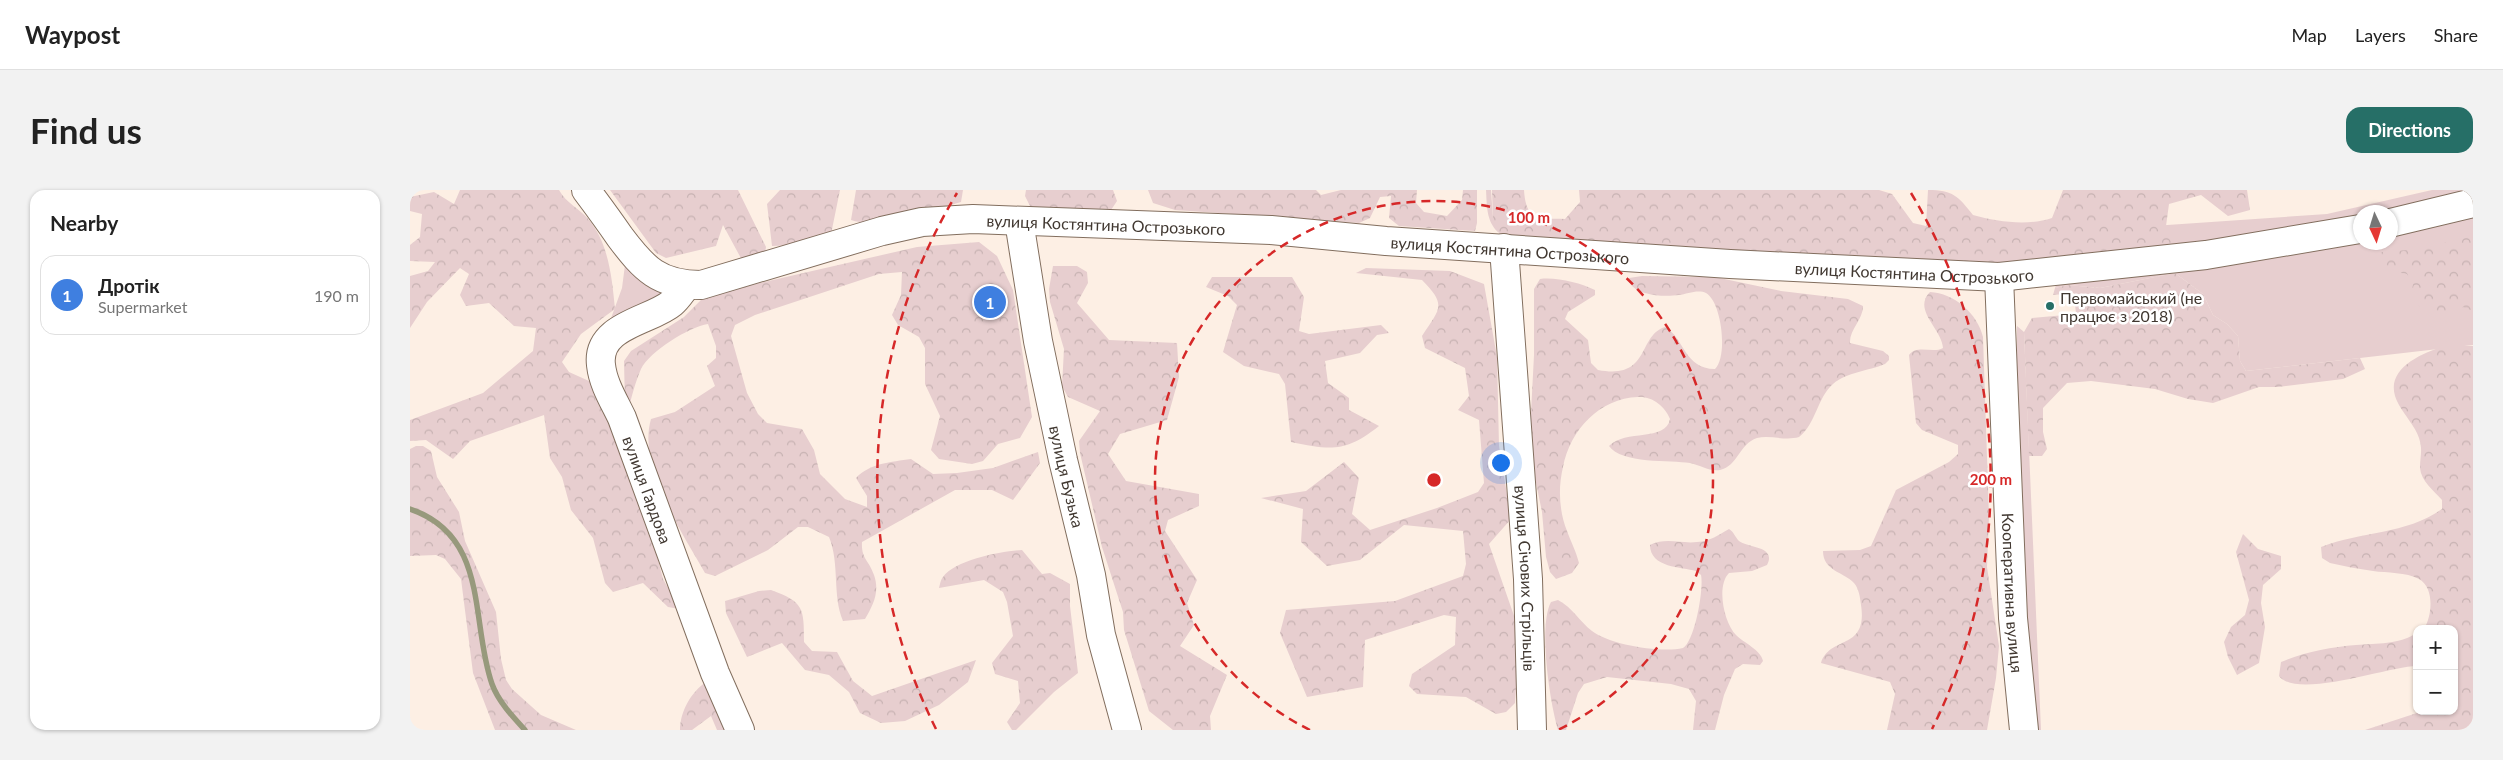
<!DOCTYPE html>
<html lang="en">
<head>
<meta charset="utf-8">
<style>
	body { margin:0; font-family:Lato,sans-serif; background:#f2f2f2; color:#222 }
	.controls { position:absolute; right:15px; bottom:15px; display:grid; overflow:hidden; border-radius:10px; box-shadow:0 1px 4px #0004 }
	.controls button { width:45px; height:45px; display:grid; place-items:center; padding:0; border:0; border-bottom:1px solid #e0e0e0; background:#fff; color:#222; font:25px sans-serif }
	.compass { position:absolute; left:1943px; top:15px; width:45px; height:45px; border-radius:50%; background:#fff; box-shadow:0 1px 4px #0004; rotate:176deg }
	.you { position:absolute; left:1090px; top:272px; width:18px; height:18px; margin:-12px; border:4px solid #fff; border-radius:50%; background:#1a73e8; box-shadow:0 0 0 8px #1a73e833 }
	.badge { display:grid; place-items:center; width:32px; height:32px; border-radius:50%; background:#266f67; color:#fff; font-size:16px; font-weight:700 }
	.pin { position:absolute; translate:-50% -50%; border:2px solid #fff; box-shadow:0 1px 5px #0006 }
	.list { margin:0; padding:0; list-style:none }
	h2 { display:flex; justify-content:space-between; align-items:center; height:65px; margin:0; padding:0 20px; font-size:21px }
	h2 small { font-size:16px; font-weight:400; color:#767676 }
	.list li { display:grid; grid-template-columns:32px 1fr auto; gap:15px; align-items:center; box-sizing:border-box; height:80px; margin:0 10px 10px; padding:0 10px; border:1px solid #e0e0e0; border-radius:15px }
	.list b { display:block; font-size:19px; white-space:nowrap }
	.list p { margin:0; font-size:16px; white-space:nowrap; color:#767676 }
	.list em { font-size:16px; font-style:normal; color:#767676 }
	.map { position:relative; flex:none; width:2063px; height:540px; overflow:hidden; border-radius:15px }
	header { display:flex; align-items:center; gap:30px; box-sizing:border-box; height:70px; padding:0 25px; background:#fff; border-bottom:1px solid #e0e0e0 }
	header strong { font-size:24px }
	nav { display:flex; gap:28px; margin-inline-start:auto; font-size:18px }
	.intro { display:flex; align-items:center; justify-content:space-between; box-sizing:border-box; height:120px; padding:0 30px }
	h1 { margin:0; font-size:35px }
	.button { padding:12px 22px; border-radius:15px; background:#266f67; color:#fff; font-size:18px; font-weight:700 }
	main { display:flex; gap:30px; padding:0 30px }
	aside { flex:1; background:#fff; border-radius:15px; box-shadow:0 1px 4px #0004 }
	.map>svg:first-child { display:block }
	.grass { fill:#e7cecf }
	.forest { fill:url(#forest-crowns) }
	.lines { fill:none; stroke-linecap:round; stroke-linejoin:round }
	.stream { stroke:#97997c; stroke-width:5.5 }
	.minor-casing { stroke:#826e5e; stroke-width:30 }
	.minor { stroke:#fff; stroke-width:28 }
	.ring { fill:none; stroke:#d62828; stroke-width:2.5; stroke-dasharray:9 6 }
	.poi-dot { fill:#266f67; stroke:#fff; stroke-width:2 }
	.labels { text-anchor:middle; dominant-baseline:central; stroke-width:5; stroke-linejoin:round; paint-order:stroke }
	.street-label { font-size:16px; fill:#413831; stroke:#fff }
	.poi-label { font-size:16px; fill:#413831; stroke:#fff; text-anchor:start }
	.centre { fill:#d62828; stroke:#fff; stroke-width:2.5 }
	.ring-label { font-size:15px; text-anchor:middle; font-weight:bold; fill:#d62828; stroke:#fff; stroke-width:5; stroke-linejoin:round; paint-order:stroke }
</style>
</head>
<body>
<header>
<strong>Waypost</strong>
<nav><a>Map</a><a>Layers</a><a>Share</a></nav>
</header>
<div class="intro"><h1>Find us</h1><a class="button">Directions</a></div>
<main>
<aside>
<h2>Nearby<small></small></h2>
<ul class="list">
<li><span class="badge" style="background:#3f7fe0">1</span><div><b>Дротік</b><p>Supermarket</p></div><em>190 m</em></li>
</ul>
</aside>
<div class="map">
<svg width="2063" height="540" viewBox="0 0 2063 540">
	<defs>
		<pattern id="forest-crowns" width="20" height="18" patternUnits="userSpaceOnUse" patternTransform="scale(1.25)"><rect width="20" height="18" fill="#e7cecf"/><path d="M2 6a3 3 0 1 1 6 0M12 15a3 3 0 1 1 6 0" fill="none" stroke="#c7b2b2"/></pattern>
	</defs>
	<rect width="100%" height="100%" fill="#fdefe4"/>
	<path class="grass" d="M 1076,0 L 1081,0 L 1083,28 L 1538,50 L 1917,24 L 2022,0 L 2063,0 L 1980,22 L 1950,22 L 1950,30 L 1908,39 L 1575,76 L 1126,52 L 1088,42 C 1076,31 1077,15 1076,0 Z
		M 2063,25 L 2063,155 L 1836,181 L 1830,171 L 1828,146 L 1817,134 L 1803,125 L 1793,104 L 1765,83 L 1690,98 L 1658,95 L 1645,98 L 1647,92 L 1950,52 L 1980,52 L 1981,42 Z
		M 215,75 L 259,104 L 200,131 L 212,98 Z
		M 1607,136 L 1614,142 L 1631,540 L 1622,540 L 1603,176 L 1607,159 Z"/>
	<path class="forest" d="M 50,0 L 149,0 C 156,13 170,19 179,30 C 199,54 202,89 205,119 L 171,144 L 152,172 L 159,182 L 179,191 L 186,201 L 193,223 L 207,244 L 242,346 L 253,389 L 270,419 L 258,417 L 233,393 L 203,402 L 195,393 L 183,348 L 161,320 L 152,287 L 140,268 L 134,225 L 60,251 L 43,269 L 16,250 L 0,251 L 0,230 L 73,203 L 123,161 L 126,138 L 104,136 L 79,113 L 56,116 L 50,105 L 59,84 L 50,78 L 17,112 L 0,138 L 0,86 L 18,81 L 25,72 L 0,71 L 0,55 L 10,47 L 12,24 L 0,21 L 0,7 L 24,2 L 44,14 Z
		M 200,0 L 328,0 L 356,57 L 354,69 L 333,72 L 313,35 L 306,56 L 256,68 L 246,63 Z
		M 370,0 L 430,0 L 419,54 L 362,56 L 357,14 Z
		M 446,0 L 553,0 L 551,12 C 523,20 469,40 441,30 Z
		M 616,0 L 703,0 L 707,11 L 701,20 L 689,22 L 621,18 L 615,6 Z
		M 738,0 L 906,0 L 911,5 L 931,0 L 1007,0 L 1006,13 L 1014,22 L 1037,26 L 1052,10 L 1053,0 L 1067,0 L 1067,33 L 1065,41 L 989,36 L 979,28 L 981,6 L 970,7 L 960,28 L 949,33 L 765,20 L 743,13 Z
		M 1082,0 L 1114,0 C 1116,32 1129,28 1155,29 L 1170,12 L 1169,0 L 1469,0 L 1482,4 L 1503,33 L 1516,36 L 1518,0 C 1543,0 1548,6 1563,25 C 1588,32 1618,36 1642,28 L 1653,0 L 1837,0 L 1840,20 L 1818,26 L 1791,5 L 1759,14 L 1756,36 L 1781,60 L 1585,83 L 1350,81 L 1310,58 L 1220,65 L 1191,52 L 1154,48 L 1126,52 L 1097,48 L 1088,42 L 1083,29 Z
		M 2063,46 L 2063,121 L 2053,117 L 2037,130 C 2021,128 2010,119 2001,106 L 2003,94 L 1997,84 L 1963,78 L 1962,67 L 1972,62 L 2009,59 Z
		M 569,52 L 587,66 L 603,100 L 622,227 L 610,248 L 588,254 L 573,271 L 562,274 L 529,269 L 521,260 L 530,226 L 515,194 L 515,158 L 509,147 L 488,135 L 482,125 L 491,105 L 492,82 L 469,84 L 345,125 L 325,135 L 321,146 L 337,203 L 348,224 L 357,233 L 392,239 L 404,260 L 410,284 L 435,309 L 457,317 L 457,306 L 446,288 C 460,273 481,272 501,269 L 523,284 L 547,283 L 583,278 L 628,262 L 630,273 L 603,310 L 582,300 L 545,300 L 452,352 C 451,369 459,370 464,385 C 470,402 463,415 455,429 L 433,431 C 422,405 430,374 419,347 L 398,337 L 388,337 L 358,360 L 305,386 L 295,383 C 272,342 227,277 241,229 L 265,222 L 305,196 L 297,176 L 306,168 L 306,156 L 298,134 C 279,137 240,161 231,179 C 226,190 223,202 220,213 L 215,215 L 214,171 L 221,161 L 274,127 L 292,109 L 319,100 L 507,57 Z
		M 643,76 L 667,76 L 677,82 L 678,93 L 667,113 L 699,150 L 767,153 L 769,187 L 757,230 L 710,244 L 698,264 L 716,291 L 789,304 L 789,316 L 758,330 L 755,341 L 787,390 L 777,413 L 784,435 L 770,456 L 817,485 L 800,526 L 801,540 L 763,540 L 739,521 L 714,440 L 713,422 L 692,357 L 670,263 L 669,251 L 690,221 L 658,207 L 652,196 L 654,159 L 640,112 L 639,99 Z
		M 956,78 L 1040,81 L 1074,94 L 1087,167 L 1089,256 L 1101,329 L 1079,354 L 1110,443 L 1105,513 L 1096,522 L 1086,524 L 1056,507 L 1007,504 L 999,496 L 1002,484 L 1045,455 L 1046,427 L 1034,425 L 955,450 L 953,497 L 897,507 L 870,443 L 876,420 L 985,411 L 1053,386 L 1056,374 L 1053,341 L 994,335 L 950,370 L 917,376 L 891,352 L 893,319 L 851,308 L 896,301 L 934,272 L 949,288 L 942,324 L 960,340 L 1027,318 L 1068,302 L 1074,293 L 1069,230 L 1048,220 L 1059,206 L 1055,178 L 1015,158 L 1012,146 C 1029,119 1038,116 1012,90 L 946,83 Z
		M 1765,83 L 1793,104 L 1803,125 L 1817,134 L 1828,146 L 1830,171 L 1836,181 L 1950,168 L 1955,179 L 1933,189 L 1868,197 L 1849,197 L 1803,213 L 1778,209 L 1745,199 L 1681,191 L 1657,193 L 1633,218 L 1633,242 L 1637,259 L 1632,266 L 1619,266 L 1614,142 L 1622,128 L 1666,124 L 1664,103 L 1643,105 L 1645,98 L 1658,95 L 1690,98 Z
		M 1232,86 L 1305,87 L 1371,101 L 1438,109 L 1453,116 C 1453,130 1439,140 1440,153 L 1473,161 L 1479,166 L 1479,170 L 1475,174 C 1458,181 1437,182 1423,194 C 1407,208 1406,234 1389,247 C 1376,251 1360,245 1347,248 C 1329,254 1328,276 1310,280 C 1300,282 1290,275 1280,273 C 1261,270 1211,274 1199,256 C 1215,239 1256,252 1260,229 C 1255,216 1242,206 1228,207 C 1190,208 1160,240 1153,277 C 1148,298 1149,321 1157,341 C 1161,352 1166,361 1169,373 L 1162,383 L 1146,389 L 1140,382 L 1136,367 L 1132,322 L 1122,273 L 1120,242 L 1124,165 L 1124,99 L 1130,89 C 1147,87 1170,93 1185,100 L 1185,105 L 1158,122 L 1155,129 L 1178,150 L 1181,173 L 1188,180 C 1241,190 1227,146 1255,137 C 1274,147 1274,179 1305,179 C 1318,167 1312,112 1296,103 C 1288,99 1277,104 1269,105 C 1254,107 1227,106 1219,92 L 1219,88 Z
		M 802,87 L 882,87 L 894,107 L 889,141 L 899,144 L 971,135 L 979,143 L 967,145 L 950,163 L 915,171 L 918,193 L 939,208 L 939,220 L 969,236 C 935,263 921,260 881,252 L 875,194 L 869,184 L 834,176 L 813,162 L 827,115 L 818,106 L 796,97 Z
		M 1520,102 C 1544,103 1568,124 1573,147 L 1579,327 L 1577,377 L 1589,456 L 1586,488 L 1577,540 L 1477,540 L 1485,504 L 1480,492 L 1411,473 C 1420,445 1458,461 1451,415 C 1450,407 1449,399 1444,393 C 1434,382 1413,381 1413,361 L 1450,360 L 1461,356 L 1486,300 L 1539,272 L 1548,264 L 1548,255 L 1512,240 L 1506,233 L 1499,165 C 1507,154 1523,164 1533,158 C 1532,139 1502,120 1520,102 Z
		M 2034,156 L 2063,156 L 2063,540 L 1955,540 L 2013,521 L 2044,521 L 2044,439 L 2014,439 C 2022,426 2025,398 2009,389 C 1996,382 1977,383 1963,381 C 1948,379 1934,376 1920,373 L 1912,368 L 1911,357 C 1952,341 1995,345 2032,319 L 2032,310 C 2024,301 2011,291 2010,278 C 2010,266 2013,260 2009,248 C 2005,236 1995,226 1989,215 C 1970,182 2007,165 2034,156 Z
		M 6,256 L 13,256 L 21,261 L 27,287 L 49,322 L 55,351 L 86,422 L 91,469 L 96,490 L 102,499 L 131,525 L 166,540 L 85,540 L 63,483 L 51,389 L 35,369 L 26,365 L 0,366 L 0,259 Z
		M 1319,339 C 1324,342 1325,347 1329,351 C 1338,358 1367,356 1357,375 L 1342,381 L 1319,383 C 1306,396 1314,433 1326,445 C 1334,453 1351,460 1353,471 L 1350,475 L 1333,474 L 1325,479 L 1314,505 L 1305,540 L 1283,540 L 1286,511 L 1279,499 L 1261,494 L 1197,487 L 1174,494 L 1168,503 L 1156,540 L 1148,540 C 1140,513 1128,436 1141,412 L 1148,410 C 1163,418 1169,431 1182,441 C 1200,455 1251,463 1273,458 C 1285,451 1294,398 1291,385 L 1286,381 C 1272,377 1240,378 1240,355 C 1256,347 1271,354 1287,352 C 1301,351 1308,345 1319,339 Z
		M 1833,344 L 1848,359 L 1871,366 L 1871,379 L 1853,395 L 1851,413 L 1855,437 L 1849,473 L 1827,485 L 1818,467 L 1814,452 L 1821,437 L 1835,425 L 1839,410 L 1826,362 Z
		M 612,360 L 632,384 L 640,383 L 660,394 L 660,416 L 668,483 L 644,502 L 606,540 L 602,540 L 597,532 L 610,513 L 608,491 L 585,484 L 582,473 L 603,446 L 597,412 L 593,402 L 574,390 L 529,398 C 530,394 531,389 533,387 C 545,370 592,361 612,360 Z
		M 361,400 C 394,412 394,418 394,452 L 402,461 L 427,462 L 443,491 L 462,506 L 566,470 L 558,492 L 529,515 L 495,531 L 471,533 L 450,523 L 439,502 L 419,485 L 395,480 L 372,453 L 337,467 L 316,423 L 315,411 L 349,401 Z
		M 2007,443 L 2007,476 C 1979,476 1887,510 1869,486 L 1871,472 C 1894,462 1921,457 1946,455 C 1968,453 1987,455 2007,443 Z
		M 296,492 L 324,540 L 307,540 L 301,526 L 282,540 L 270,540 C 270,522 281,502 296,492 Z"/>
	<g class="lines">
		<path class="stream" d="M 0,319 C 80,346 60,432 82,494 C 88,511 103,527 115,540"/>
		<g class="minor-casing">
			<g id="minor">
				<path id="s1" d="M 176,0 C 188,16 199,31 210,47 C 234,79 249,95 291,95 L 472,41 L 512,32 L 563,29 L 861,40 L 976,51 L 1320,74 L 1589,87 L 1796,65 L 1950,39"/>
				<path id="s2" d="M 609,31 L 628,151 L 653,270 L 681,385 L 691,445 L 717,540"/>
				<path d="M 1980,33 L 2063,13"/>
				<path id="s3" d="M 1094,58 L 1118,389 L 1122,540"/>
				<path id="s4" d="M 1589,87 L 1603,428 L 1614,540"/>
				<path id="s5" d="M 277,95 C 272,101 268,108 262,113 C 241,131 186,135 191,175 C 193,194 204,211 212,228 L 305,483 L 330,540"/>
			</g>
		</g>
		<use href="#minor" class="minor"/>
	</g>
	<g class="ring">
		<path d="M900 540A279 279 0 1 1 1148 540"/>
		<path d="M526 539A557 557 0 0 1 547 3M1501 3A557 557 0 0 1 1522 539"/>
	</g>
	<circle class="poi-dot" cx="1640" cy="116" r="5"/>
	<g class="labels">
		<g class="street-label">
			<text stroke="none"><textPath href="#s1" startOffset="571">вулиця Костянтина Острозького</textPath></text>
			<text stroke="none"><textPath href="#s1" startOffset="976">вулиця Костянтина Острозького</textPath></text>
			<text stroke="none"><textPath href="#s1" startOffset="1381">вулиця Костянтина Острозького</textPath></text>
			<text stroke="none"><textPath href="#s2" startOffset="260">вулиця Бузька</textPath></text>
			<text stroke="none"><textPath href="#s5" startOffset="258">вулиця Гардова</textPath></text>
			<text stroke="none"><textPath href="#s3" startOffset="331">вулиця Січових Стрільців</textPath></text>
			<text stroke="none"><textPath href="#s4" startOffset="316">Кооперативна вулиця</textPath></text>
		</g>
		<g class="poi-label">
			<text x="1650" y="107">Первомайський (не<tspan x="1650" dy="18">працює з 2018)</tspan></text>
		</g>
	</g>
	<circle cx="1024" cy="290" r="8" class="centre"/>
	<g class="ring-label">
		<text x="1119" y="33">100 m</text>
		<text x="1581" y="295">200 m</text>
	</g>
</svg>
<div class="controls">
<button>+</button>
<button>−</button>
</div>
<svg class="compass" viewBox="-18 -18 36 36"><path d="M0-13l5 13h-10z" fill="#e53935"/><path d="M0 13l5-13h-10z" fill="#767676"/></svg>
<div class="you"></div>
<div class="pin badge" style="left:580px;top:112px;background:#3f7fe0">1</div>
</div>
</main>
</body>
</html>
